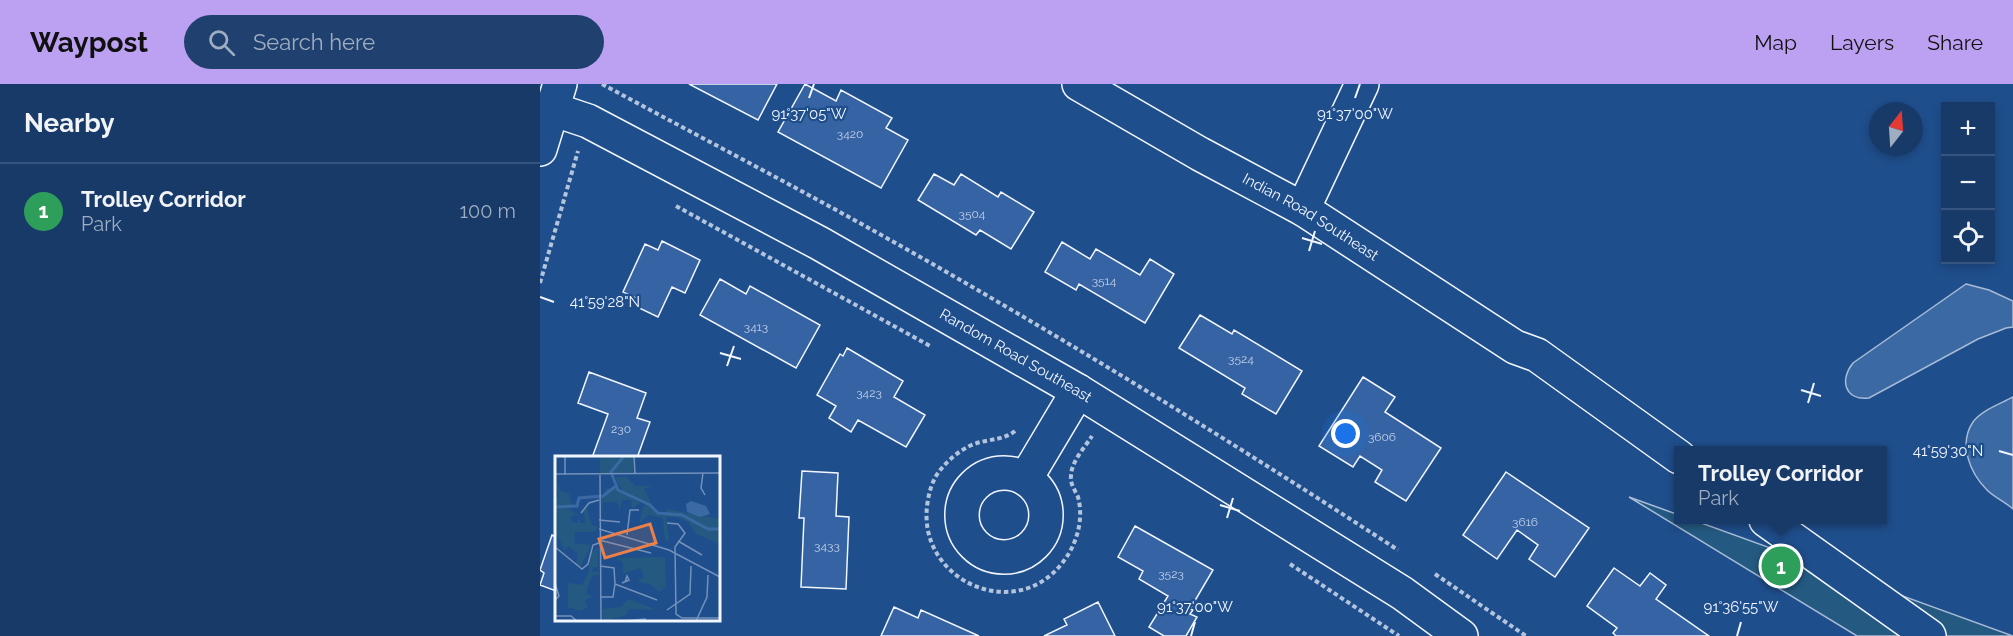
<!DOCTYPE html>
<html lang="en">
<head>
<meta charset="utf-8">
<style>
	body { margin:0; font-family:Raleway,sans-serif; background:#20416f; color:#f1f3f6 }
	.controls { position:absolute; right:18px; top:18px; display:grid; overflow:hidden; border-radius:0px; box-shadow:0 3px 9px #0003 }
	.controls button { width:54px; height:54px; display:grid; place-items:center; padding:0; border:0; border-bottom:2px solid #36547d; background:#173a69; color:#f1f3f6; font:30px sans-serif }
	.compass { position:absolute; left:1329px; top:18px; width:54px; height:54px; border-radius:50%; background:#173a69; box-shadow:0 3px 9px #0003; rotate:17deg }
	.you { position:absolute; left:806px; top:350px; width:21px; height:21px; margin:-15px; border:4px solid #fff; border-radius:50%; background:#1a73e8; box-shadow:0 0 0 9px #1a73e833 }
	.badge { display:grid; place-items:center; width:39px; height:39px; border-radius:50%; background:#bca0f2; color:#fff; font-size:20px; font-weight:700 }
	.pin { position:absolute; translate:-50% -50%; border:3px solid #fff; box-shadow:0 2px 6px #0006 }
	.popup { position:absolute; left:1134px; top:362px; width:213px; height:78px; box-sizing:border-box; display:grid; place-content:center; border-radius:0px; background:#173a69; filter:drop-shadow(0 2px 4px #0005); font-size:20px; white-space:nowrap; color:#9eadc0 }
	.popup b { font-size:22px; color:#f1f3f6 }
	.popup::after { content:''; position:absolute; left:50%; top:100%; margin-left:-12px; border:12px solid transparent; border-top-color:#173a69 }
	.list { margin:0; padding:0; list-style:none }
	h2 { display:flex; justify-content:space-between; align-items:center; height:78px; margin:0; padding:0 24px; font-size:26px }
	h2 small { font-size:20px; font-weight:400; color:#9eadc0 }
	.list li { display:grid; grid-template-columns:39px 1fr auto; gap:18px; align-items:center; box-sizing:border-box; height:96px; padding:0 24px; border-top:2px solid #36547d }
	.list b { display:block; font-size:22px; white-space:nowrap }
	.list p { margin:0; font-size:20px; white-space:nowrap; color:#9eadc0 }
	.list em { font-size:20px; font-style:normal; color:#9eadc0 }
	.icon { flex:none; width:33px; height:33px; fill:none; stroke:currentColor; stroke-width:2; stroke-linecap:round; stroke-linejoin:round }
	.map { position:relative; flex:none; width:1473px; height:552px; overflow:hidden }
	header { display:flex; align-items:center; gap:36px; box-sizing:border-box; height:84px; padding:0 30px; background:#bca0f2; color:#111 }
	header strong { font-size:28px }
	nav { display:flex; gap:33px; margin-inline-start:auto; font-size:21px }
	.search { width:420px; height:54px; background:#20416f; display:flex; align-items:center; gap:15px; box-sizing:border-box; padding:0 21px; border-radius:33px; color:#9eadc0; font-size:22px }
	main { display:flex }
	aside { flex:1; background:#173a69 }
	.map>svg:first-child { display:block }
	.green { fill:#245a82; stroke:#a8bbd7; stroke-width:1.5 }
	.water { fill:#3b69a3; stroke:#a8bbd7; stroke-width:1.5 }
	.building { fill:#3563a3; stroke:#f2f6ff; stroke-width:1.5 }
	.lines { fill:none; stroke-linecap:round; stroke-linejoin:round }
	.minor-casing { stroke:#f2f6ff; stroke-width:36 }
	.path { stroke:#b3c4dc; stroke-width:4; stroke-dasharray:4.5 3; stroke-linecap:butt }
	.minor { stroke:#1f4e8c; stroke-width:33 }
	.ticks { fill:none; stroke:#f2f6ff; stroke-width:2 }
	.labels { text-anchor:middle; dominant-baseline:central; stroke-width:4.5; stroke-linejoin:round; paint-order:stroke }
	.number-label { font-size:12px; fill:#c3d1e8 }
	.street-label { font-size:15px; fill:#f2f6ff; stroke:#1f4e8c }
	.inset-river { fill:none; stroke:#3b69a3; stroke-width:3 }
	.inset-road { fill:none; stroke:#7391ba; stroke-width:1.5 }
	.view { fill:#ea8049; fill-opacity:0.15; stroke:#ea8049; stroke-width:3 }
	.inset-edge { fill:none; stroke:#f2f6ff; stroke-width:3 }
	.ticks-label { font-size:15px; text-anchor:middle; fill:#f2f6ff; stroke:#1f4e8c; stroke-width:4.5; stroke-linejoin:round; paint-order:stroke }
</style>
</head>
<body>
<header>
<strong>Waypost</strong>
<div class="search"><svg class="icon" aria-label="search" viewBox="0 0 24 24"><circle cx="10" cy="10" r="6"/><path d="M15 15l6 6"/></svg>Search here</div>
<nav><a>Map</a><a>Layers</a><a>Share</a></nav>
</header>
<main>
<aside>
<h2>Nearby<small></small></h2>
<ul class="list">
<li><span class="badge" style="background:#2e9e5b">1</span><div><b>Trolley Corridor</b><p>Park</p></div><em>100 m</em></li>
</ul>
</aside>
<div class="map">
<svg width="1473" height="552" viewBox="0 0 1473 552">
	<rect width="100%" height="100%" fill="#1f4e8c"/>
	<path class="green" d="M 1089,413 L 1139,431 L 1139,436 L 1153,436 L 1473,552 L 1317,552 Z"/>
	<path class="water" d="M 1426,200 L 1449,206 L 1473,217 L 1473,243 L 1466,244 L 1438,255 L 1329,314 C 1305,317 1299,296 1313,279 Z
		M 1473,313 L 1473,425 C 1465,418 1454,413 1447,406 C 1430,389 1418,360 1433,338 C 1442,326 1460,320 1473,313 Z"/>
	<path class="building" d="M 149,0 L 237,0 L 218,36 Z
		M 265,0 L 296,17 L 301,6 L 352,34 L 346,44 L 368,56 L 341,104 L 238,48 Z
		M 394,90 L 414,101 L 421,90 L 458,113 L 461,108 L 494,128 L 471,165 L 440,146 L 436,151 L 378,116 Z
		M 122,157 L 160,176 L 145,209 L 132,203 L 118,233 L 97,223 L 100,216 L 83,208 L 105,160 L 118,166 Z
		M 522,158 L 550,175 L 556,165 L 600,191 L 610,175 L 634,190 L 605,239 L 539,200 L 536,206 L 505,188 Z
		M 180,195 L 206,210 L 210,202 L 280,241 L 256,284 L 160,231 Z
		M 660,231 L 692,250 L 694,246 L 762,287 L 736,330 L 702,310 L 705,304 L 639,264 Z
		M 307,264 L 363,297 L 354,313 L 385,331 L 366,363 L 318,336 L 311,348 L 289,334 L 296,322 L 277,311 L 300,270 L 303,272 Z
		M 49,288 L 106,309 L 97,334 L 110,338 L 97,374 L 60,374 L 53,371 L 68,330 L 38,319 Z
		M 823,293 L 855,313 L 845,328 L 901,364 L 866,417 L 835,398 L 842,386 L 820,372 L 813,383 L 779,362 Z
		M 262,387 L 298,389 L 296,432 L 309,433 L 306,505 L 261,503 L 264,434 L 259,434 Z
		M 966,388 L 1049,444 L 1015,493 L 989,475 L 998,461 L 977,446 L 957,475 L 923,451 Z
		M 595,442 L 673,486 L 650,525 L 653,526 L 650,530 L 657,533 L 646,552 L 624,552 L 609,543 L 628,512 L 599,495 L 603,487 L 578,473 Z
		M 12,451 L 16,453 L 16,507 L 0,501 L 4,489 L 0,486 Z
		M 1074,484 L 1100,502 L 1110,489 L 1126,501 L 1116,515 L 1169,552 L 1076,552 L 1073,549 L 1077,544 L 1047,522 Z
		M 558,518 L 575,552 L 504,552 L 527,541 L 524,535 Z
		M 354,523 L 378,534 L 381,526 L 439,552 L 341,552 Z"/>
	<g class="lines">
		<g class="minor-casing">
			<g id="minor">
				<path id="s1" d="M 539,0 L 660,70 L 763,125 L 975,263 L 997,271 L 1139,373"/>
				<path id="s2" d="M 12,25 L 48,37 L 279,159 L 538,307 L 862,509 L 921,552"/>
				<path d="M 0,65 L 20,0"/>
				<path d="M 763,125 L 822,0"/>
				<circle cx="464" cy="431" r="42"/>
				<path d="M 486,394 L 538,307"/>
				<path d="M 1226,436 L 1389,552"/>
			</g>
		</g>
		<path class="path" d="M 62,0 C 158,52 256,103 352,157 C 524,254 692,358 858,466
			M 136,122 L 392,263
			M 0,199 L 38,67
			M 475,347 C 465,355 453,355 441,358 C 427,361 412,372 403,383 C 394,392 390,404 388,416 C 373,495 475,542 523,478 C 537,460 544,435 538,413 C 535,406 530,400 531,392 C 531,378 545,363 552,352
			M 750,480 L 859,552
			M 895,490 L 986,552"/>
		<use href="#minor" class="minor"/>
	</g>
	<path class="ticks" d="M 269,14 L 274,0M 815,14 L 820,0M 762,154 L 782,160M 769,167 L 775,147M 0,213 L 14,218M 180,269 L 201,275M 187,282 L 194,262M 1261,306 L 1281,312M 1268,319 L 1274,299M 1459,367 L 1473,371M 680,421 L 700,427M 687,434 L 693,414M 651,552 L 655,538M 1197,552 L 1201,538"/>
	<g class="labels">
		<g class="number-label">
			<text x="310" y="50">3420</text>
			<text x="432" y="130">3504</text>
			<text x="564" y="197">3514</text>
			<text x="216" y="243">3413</text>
			<text x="701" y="275">3524</text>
			<text x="329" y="309">3423</text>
			<text x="81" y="345">230</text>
			<text x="842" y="353">3606</text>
			<text x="985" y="438">3616</text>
			<text x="287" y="462">3433</text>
			<text x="631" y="490">3523</text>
		</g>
		<g class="street-label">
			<text stroke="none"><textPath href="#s1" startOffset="267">Indian Road Southeast</textPath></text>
			<text stroke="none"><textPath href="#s2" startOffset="526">Random Road Southeast</textPath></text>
		</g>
	</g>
	<g transform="translate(15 372)">
		<rect width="165" height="165" fill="#1f4e8c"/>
		<path d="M 45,0 L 78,0 L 78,16 L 45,18 ZM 60,21 L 72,21 L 80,30 L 99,30 L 89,32 L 101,58 L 111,59 L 111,53 L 164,63 L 165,88 L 141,78 L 133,66 L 121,61 L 111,61 L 114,85 L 110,84 L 108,62 L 93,59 L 84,68 L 89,49 L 95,50 L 68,36 ZM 0,23 L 5,35 L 14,38 L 16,47 L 21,49 L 12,52 L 24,59 L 16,60 L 17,66 L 22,67 L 25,61 L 25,67 L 31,67 L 28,55 L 31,51 L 37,69 L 43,71 L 39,76 L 20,76 L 19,87 L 36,89 L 26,110 L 21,109 L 23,98 L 14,90 L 10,94 L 0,76 L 0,42 L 4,41 ZM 59,31 L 85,47 L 77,52 L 76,44 L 67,44 L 65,55 L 62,46 L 48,46 L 47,63 L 46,42 L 51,33 ZM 43,91 L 43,111 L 38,111 L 37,116 L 43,115 L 44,119 L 38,119 L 34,126 L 31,138 L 38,140 L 30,144 L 33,151 L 26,155 L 13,151 L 13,127 L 27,129 L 33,118 L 36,98 ZM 110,101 L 111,131 L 104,136 L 95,128 L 82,126 L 89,121 L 85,112 L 68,118 L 68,107 L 62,102 ZM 74,143 L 102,154 L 74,153 L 71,159 L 48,165 L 47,153 L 66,151 Z" fill="#245a82"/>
		<path d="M 136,45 L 151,50 L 155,58 L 145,61 L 132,56 L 131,48 Z" fill="#3b69a3"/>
		<path class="inset-river" d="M 69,0 L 56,16 L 63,34 L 95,49 L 103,57 L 127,59 L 153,73 L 165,73M 0,51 L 22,50 L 24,42 L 48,40 L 61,30"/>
		<path class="inset-road" d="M 10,0 L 10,19M 79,0 L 80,18M 148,17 L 146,32 L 150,39M 0,18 L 165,17M 45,19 L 46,165M 26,57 L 34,47 L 44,44M 44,64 L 65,66M 112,67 L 123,68 L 130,77 L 120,91 L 121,158 L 127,162 L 165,162M 44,73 L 114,94 L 165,121M 72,79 L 75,54 L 84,54M 44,84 L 96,97M 123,85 L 147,99M 0,91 L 27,113 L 33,108 L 38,89 L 44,87M 45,110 L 59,112 L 60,128 L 58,141 L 45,141M 67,127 L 74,124 L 72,120 L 70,126M 60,128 L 102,144M 0,144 L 4,140 L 0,127M 112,154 L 135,138 L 136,110M 0,160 L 16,160 L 22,165M 69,165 L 91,163M 141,165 L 152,141 L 153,119"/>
		<path class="view" d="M 95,68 L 101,87 L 50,102 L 44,83 Z"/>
		<rect width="165" height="165" class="inset-edge"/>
	</g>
	<g class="ticks-label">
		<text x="269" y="35">91°37'05"W</text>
		<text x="815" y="35">91°37'00"W</text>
		<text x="65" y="223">41°59'28"N</text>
		<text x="1408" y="372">41°59'30"N</text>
		<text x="655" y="528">91°37'00"W</text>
		<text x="1201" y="528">91°36'55"W</text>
	</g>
</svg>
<div class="controls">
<button>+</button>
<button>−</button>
<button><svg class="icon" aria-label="locate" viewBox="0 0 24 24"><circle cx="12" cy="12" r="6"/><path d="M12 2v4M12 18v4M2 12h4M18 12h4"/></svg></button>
</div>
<svg class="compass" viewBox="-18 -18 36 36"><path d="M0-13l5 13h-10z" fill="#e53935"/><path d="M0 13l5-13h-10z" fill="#9eadc0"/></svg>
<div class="you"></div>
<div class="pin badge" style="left:1241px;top:482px;background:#2e9e5b">1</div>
<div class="popup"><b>Trolley Corridor</b>Park</div>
</div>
</main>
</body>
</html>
